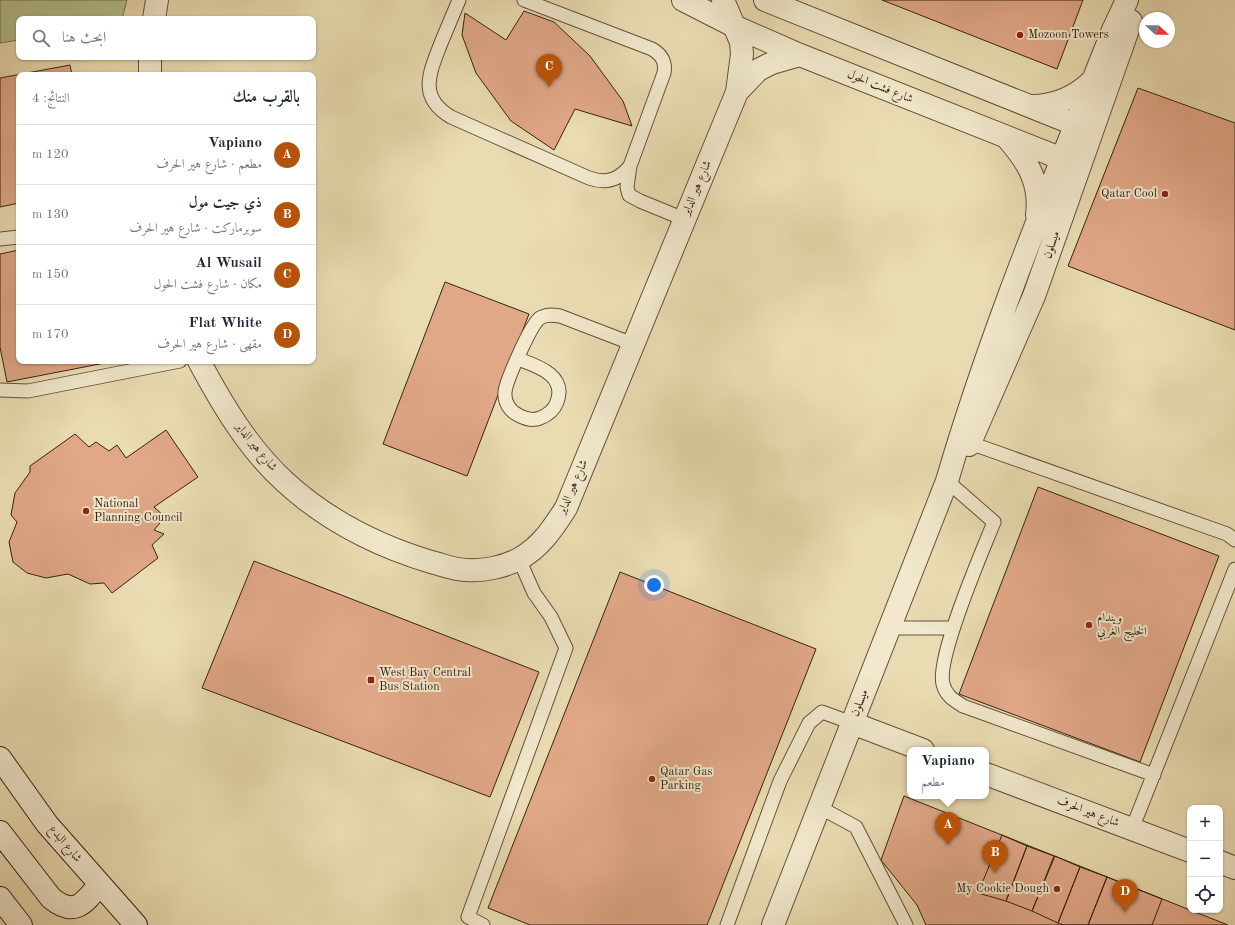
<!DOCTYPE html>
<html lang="ar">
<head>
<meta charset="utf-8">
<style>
	body { margin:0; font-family:"Old Standard TT",Amiri,serif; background:#f2f2f3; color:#1f2937; direction:rtl }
	.controls { position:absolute; right:12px; bottom:12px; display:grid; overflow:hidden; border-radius:8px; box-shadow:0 1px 3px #0004 }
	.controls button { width:36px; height:36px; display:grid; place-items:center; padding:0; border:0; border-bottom:1px solid #e0e1e3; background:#fff; color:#1f2937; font:20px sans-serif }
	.compass { position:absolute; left:1139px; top:12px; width:36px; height:36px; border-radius:50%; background:#fff; box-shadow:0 1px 3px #0004; rotate:111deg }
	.you { position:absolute; left:654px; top:585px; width:14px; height:14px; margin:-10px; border:3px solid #fff; border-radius:50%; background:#1a73e8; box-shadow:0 0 0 6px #1a73e833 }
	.badge { display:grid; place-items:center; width:26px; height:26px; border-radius:50%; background:#b45309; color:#fff; font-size:13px; font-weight:700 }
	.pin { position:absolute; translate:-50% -33px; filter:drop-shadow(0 1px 2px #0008) }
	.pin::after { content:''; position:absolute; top:21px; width:14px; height:12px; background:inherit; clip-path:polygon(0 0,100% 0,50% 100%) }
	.popup { position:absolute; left:907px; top:747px; width:82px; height:52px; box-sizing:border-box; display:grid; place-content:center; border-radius:8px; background:#fff; filter:drop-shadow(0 1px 3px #0005); font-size:13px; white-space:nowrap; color:#747a83 }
	.popup b { font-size:15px; color:#1f2937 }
	.popup::after { content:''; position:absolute; left:50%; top:100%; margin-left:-8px; border:8px solid transparent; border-top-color:#fff }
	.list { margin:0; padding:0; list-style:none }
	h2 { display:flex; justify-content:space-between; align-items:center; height:52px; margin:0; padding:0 16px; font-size:17px }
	h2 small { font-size:13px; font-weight:400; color:#747a83 }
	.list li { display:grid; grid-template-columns:26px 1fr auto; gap:12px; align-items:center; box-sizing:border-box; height:60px; padding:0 16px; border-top:1px solid #e0e1e3 }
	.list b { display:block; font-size:15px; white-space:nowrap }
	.list p { margin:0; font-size:13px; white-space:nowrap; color:#747a83 }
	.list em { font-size:13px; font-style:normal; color:#747a83 }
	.icon { flex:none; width:22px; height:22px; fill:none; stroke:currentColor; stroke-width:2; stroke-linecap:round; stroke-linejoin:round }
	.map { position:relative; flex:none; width:1235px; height:925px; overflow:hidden; direction:ltr }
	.search { position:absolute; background:#fff; box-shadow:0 1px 3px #0004; left:16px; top:16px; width:300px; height:44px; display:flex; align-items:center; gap:10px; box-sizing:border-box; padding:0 14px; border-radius:8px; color:#747a83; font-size:15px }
	.panel { position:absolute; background:#fff; box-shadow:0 1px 3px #0004; left:16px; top:72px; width:300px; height:292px; border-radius:8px; direction:rtl }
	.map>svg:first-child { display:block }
	.green { fill:#b4c18e; stroke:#76714f }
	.building { fill:#e1a888; stroke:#372110 }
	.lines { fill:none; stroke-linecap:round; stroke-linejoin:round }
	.service-casing { stroke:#645038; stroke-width:15 }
	.minor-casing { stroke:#645038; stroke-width:24 }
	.secondary-casing { stroke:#372110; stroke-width:24 }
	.service { stroke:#f1e8cd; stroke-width:13 }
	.minor { stroke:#f1e8cd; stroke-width:22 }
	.secondary { stroke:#f1e8cd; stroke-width:22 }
	.poi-dot { fill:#8f2418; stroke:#f1e8cd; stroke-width:1.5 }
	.labels { text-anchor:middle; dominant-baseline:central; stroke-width:4; stroke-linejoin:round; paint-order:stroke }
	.poi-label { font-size:12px; fill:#372110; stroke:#f1e8cd; text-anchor:start }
	.street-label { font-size:12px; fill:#372110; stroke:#f1e8cd }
</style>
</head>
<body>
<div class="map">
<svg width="1235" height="925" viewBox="0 0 1235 925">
	<rect width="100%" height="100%" fill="#eadcb2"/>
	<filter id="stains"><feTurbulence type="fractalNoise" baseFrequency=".005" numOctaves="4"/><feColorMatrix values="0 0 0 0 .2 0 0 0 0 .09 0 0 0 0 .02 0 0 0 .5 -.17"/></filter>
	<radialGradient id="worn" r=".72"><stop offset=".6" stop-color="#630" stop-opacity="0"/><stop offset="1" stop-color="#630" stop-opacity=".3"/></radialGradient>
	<path class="green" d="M 0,0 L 127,0 L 122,19 L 19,19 L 19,40 L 0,43 Z"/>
	<path class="building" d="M 882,0 L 1083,0 L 1057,69 Z
		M 524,11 L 554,22 L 590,56 L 623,101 L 632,126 L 575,109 L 554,150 L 511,121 L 476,73 L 462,35 L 465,13 L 506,40 Z
		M 70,65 L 72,75 L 19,75 L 19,203 L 0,207 L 0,78 Z
		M 1138,88 L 1235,123 L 1235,330 L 1068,266 Z
		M 19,250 L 19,361 L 115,361 L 7,382 L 0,347 L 0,254 Z
		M 445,282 L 529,314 L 467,476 L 383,444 Z
		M 166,430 L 198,477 L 154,507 L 165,517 L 154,530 L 164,534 L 152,545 L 158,558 L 112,593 L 104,583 L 90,584 L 68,574 L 46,578 L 27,573 L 13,562 L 9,542 L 17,522 L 11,515 L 15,493 L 30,472 L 30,466 L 75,434 L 89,447 L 96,442 L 109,451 L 117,445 L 126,458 Z
		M 1038,487 L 1219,556 L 1140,762 L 959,694 Z
		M 254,561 L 539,672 L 490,797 L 202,688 Z
		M 620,572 L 816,649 L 707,925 L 530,925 L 488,908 Z
		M 904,796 L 1190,910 L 1228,925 L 926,925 L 917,905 L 881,860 Z
		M 1002,835 L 1027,846 L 1006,901 L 978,893 Z
		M 1027,846 L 1054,856 L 1032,911 L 1006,901 Z
		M 1055,856 L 1080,867 L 1058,923 L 1032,911 Z
		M 1080,867 L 1107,877 L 1088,925 L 1063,925 L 1058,923 Z
		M 1107,877 L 1162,899 L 1152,925 L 1088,925 Z"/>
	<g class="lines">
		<g class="service-casing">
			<path id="service" d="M 459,0 C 453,14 447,29 441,43 C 430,72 417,97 451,117 L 589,178 C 606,184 619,180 630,166 L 664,73 C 666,62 662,55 652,49 L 524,0
				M 630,166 L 627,187 L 629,195 L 640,201 L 684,219
				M 0,239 L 19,237
				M 518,359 C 537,366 567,375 557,402 C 554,410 548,415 540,418 C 533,421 526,419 520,416 C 510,412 504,402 505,392 C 506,381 531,324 540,318 C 546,314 553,315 560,316 L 633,344
				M 0,390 L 28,391 L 180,361
				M 970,443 L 1227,534 L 1235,540
				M 947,481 L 994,522 C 982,552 936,658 943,684 C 946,696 954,700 963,706 L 1154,775
				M 890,628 L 953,628
				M 819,807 L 856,827 L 906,925
				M 1132,829 L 1235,569
				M 483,925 L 468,917 L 566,648 L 551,617 L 534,593 L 519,559
				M 727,925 L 780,781 L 809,723 L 822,712 L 852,723"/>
		</g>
		<g class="minor-casing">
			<path id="minor" d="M 683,0 L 736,27 L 800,55 L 1075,164
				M 765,0 L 1089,130
				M 154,19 L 157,0
				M 150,75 L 150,57
				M 737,92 L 758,70 L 772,63 L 800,55
				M 1031,106 C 1056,106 1076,97 1093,80
				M 1008,139 C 1028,162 1041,183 1037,215
				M 199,361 C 222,404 248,448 284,481 C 325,519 378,546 431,562 C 443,565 455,570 467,570 C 484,571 504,567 519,559 C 541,547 553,528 566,508 L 737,92 L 742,54 L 741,42 L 723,0
				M 969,445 L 1034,296 L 1131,21
				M 852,723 L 923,750
				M 986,774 L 1190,851
				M 1220,862 L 1235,868
				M 773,925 L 947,481 C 992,327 1054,180 1113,30 L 1127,0"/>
		</g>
		<g class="secondary-casing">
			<path id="secondary" d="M 0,758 L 47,824 L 136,925
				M 0,832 L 51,898 C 74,917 84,904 99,885
				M 0,898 L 21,925"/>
		</g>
		<use href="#service" class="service"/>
		<use href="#minor" class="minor"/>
		<use href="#secondary" class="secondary"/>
	</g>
	<g class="poi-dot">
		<circle cx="1020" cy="35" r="4"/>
		<circle cx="1165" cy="194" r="4"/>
		<circle cx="86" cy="511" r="4"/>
		<circle cx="1089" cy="625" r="4"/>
		<rect x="367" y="676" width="8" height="8" rx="2"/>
		<circle cx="652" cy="779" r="4"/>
		<circle cx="1057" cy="889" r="4"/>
	</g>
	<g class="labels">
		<g class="poi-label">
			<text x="1028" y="35">Mozoon Towers</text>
			<text x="1157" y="194" text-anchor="end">Qatar Cool</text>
			<text x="94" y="504">National<tspan x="94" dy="14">Planning Council</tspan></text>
			<text x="1097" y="618">ويندام<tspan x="1097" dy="14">الخليج الغربي</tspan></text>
			<text x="379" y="673">West Bay Central<tspan x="379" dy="14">Bus Station</tspan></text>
			<text x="660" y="772">Qatar Gas<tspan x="660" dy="14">Parking</tspan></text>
			<text x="1049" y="889" text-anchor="end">My Cookie Dough</text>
		</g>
		<g class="street-label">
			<text transform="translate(880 87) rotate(22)">شارع فشت الحول</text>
			<text transform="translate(697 188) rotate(-67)">شارع هير الداير</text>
			<text transform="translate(1052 245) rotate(-71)">ميسلون</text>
			<text transform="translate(256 447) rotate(51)">شارع هير الداير</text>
			<text transform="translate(573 487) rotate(-66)">شارع هير الداير</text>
			<text transform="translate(860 703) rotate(-68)">ميسلون</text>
			<text transform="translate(1088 812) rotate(21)">شارع هير الحرف</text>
			<text transform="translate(65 844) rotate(50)">شارع البدع</text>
		</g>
	</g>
	<rect width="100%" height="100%" filter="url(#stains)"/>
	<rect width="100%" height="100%" fill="url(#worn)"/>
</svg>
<div class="controls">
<button>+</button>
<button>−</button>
<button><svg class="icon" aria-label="locate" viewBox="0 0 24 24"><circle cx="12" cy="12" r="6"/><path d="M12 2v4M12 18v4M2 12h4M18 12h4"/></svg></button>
</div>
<svg class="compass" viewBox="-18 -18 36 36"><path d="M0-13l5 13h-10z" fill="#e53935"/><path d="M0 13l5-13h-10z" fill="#747a83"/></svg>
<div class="you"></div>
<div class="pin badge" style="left:948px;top:845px">A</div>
<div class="popup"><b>Vapiano</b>مطعم</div>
<div class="pin badge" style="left:995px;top:873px">B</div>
<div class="pin badge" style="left:549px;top:87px">C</div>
<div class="pin badge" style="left:1125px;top:912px">D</div>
<div class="search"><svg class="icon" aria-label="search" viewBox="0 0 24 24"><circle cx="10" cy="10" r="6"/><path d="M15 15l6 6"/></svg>ابحث هنا</div>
<section class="panel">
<h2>بالقرب منك<small>النتائج: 4</small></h2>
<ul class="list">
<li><span class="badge">A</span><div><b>Vapiano</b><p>مطعم · شارع هير الحرف</p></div><em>120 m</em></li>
<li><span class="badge">B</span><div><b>ذي جيت مول</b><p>سوبرماركت · شارع هير الحرف</p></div><em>130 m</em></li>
<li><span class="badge">C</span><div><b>Al Wusail</b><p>مكان · شارع فشت الحول</p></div><em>150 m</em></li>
<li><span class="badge">D</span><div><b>Flat White</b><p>مقهى · شارع هير الحرف</p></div><em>170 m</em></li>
</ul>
</section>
</div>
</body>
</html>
